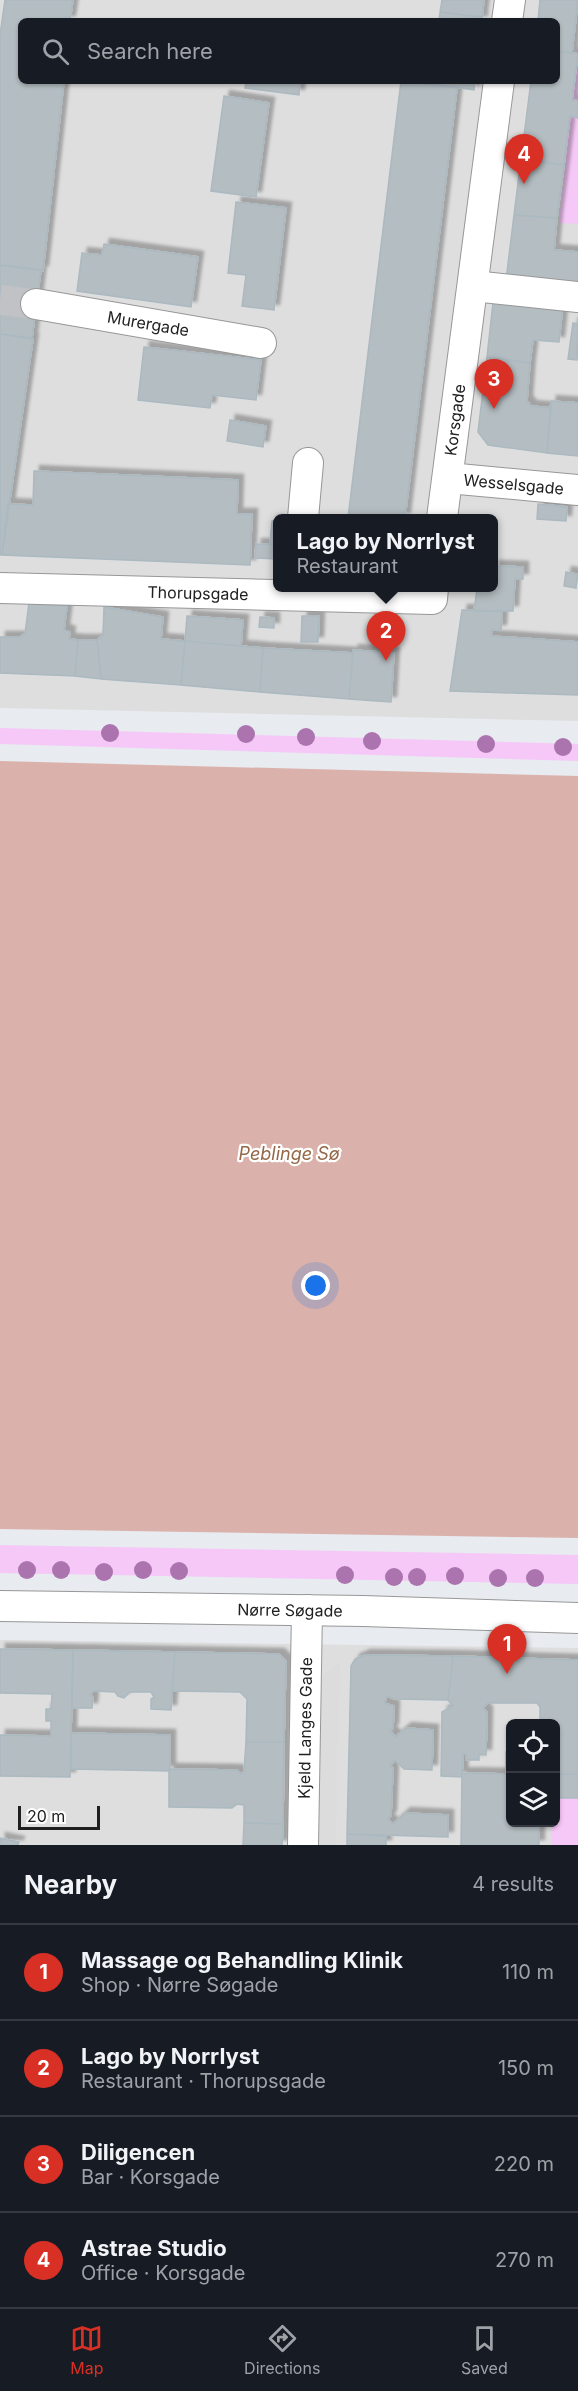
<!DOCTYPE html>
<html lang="en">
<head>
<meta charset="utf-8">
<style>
	body { margin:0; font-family:Inter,sans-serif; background:#242831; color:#f1f3f6 }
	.controls { position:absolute; right:18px; bottom:18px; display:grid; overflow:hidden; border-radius:9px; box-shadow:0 2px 4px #0004 }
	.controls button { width:54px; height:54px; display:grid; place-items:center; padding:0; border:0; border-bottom:2px solid #363941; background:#171b24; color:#f1f3f6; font:30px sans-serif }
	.scale { position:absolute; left:18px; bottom:15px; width:82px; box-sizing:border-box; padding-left:6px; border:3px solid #202020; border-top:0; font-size:16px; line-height:21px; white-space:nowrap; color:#202020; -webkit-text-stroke:4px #fff; paint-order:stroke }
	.you { position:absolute; left:316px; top:1286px; width:21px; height:21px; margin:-15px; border:4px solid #fff; border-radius:50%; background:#1a73e8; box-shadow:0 0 0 9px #1a73e833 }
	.badge { display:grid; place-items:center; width:39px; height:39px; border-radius:50%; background:#d93025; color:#fff; font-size:20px; font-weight:700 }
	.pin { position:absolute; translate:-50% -50px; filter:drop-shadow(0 2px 3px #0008) }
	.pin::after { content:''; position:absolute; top:32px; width:21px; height:18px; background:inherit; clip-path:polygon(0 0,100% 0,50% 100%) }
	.popup { position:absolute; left:273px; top:514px; width:225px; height:78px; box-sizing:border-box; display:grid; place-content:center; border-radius:9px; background:#171b24; filter:drop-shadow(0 2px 4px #0005); font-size:20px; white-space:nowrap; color:#9ea1a6 }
	.popup b { font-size:22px; color:#f1f3f6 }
	.popup::after { content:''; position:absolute; left:50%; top:100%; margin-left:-12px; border:12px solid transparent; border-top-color:#171b24 }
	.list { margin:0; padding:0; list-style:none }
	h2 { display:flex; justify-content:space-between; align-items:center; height:78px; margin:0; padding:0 24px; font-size:26px }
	h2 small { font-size:20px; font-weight:400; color:#9ea1a6 }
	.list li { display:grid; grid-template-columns:39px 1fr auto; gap:18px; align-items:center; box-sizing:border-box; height:96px; padding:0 24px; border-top:2px solid #363941 }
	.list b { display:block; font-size:22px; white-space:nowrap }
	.list p { margin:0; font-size:20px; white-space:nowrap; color:#9ea1a6 }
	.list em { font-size:20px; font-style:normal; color:#9ea1a6 }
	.icon { flex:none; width:33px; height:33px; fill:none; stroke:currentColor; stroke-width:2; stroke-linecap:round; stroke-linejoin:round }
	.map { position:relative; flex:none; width:578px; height:1845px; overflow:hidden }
	.search { position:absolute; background:#171b24; box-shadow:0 2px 4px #0004; left:18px; right:18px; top:18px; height:66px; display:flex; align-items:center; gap:15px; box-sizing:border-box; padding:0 21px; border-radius:9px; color:#9ea1a6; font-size:22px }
	.sheet { height:462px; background:#171b24 }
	nav { display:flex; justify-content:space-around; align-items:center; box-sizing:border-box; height:84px; border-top:2px solid #363941; background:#171b24; font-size:16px; color:#9ea1a6 }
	nav a { display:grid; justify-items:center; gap:3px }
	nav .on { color:#d93025 }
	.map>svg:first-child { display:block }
	.residential { fill:#dedede; fill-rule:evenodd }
	.park { fill:#f6c8f7 }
	.parking { fill:#dcdcdc }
	.water { fill:#dbb2ab }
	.building { fill:#b4bdc1; stroke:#abb9c1; stroke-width:1.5; filter:url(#shadow) }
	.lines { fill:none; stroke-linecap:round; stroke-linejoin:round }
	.minor-tunnel { stroke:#c0c2c6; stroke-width:30; stroke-dasharray:30 15; stroke-linecap:butt }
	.minor-casing { stroke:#979797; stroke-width:32 }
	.minor { stroke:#fff; stroke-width:30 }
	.tree { fill:#ac74af }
	.labels { text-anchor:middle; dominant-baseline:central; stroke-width:4.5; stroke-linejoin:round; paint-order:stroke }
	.street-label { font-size:16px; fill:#202020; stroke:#fff }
	.water-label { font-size:18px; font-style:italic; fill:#946848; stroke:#fff }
</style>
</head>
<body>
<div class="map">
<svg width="578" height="1845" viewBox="0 0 578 1845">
	<defs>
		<filter id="shadow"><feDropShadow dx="5.5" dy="-5.5" stdDeviation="1.5" flood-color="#0004"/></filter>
	</defs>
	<rect width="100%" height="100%" fill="#e8ebf0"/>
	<path class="residential" d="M 0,0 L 578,0 L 578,721 L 0,708 ZM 21,21 L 557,21 L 557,81 L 21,81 ZM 278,518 L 494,518 L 494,588 L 278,588 Z
		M 0,1640 L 578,1648 L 578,1845 L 0,1845 ZM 510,1724 L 556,1724 L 556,1822 L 510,1822 Z"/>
	<path class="park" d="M 578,39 L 578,224 L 559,223 Z
		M 0,728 L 578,744 L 578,761 L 0,744 Z
		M 0,1545 L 578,1555 L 578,1584 L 0,1573 Z
		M 556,1798 L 578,1798 L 578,1845 L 551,1845 L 552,1823 L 556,1822 Z"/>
	<path class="parking" d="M 340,1662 L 336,1845 L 318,1845 L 321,1678 Z"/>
	<path class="water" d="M 0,761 L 578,776 L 578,1538 L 0,1529 Z"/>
	<path class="building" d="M 5,0 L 73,0 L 70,21 L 21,21 L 21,81 L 64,81 L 43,271 L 0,265 L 0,35 Z
		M 442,0 L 484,0 L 482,17 L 440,12 Z
		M 540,0 L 578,0 L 572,53 L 557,51 L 557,21 L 538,21 Z
		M 440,12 L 482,17 L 482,21 L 439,21 Z
		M 557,51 L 578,54 L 572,100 L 578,101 L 578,118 L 570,116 L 564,165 L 521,159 L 531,81 L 557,81 Z
		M 246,81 L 300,81 L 299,95 L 245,88 Z
		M 401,81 L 457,88 L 405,518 L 348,518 Z
		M 432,81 L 475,81 L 474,90 L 431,84 Z
		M 224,96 L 269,103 L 256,197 L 211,191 Z
		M 521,159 L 564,165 L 557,218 L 514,215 Z
		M 236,202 L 286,208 L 274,310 L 242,306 L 246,275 L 228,273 Z
		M 514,215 L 557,218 L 554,250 L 578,252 L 578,285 L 506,280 Z
		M 104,244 L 198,257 L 191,307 L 77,291 L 82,253 L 102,255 Z
		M 0,265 L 41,270 L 32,338 L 0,334 Z
		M 503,295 L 563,304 L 559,342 L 533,340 L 530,363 L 487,357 L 493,303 Z
		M 573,323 L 578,324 L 577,360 L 568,359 Z
		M 0,334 L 33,339 L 2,555 L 0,555 Z
		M 144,347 L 261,360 L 256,400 L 212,395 L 210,408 L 138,400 Z
		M 487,357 L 530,363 L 527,401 L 531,406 L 551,408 L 547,453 L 488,445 L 478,432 Z
		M 551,401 L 578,403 L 578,456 L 547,453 Z
		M 230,420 L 266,426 L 263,447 L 227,441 Z
		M 34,471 L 238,480 L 237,514 L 252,514 L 250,565 L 2,555 L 8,504 L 33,505 Z
		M 538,504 L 567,507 L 566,521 L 537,519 Z
		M 272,521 L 278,521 L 278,545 L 270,544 Z
		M 256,544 L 278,545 L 278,559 L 255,558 Z
		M 494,566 L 523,567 L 523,579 L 515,579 L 513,611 L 474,611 L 477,588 L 494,588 Z
		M 566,572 L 577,574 L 576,588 L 564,586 Z
		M 29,603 L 67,606 L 64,630 L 70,632 L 69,639 L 78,640 L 75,676 L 0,673 L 0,637 L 20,637 L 25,633 Z
		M 104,607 L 163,617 L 161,639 L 185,641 L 181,685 L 101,679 L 97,640 L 103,635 Z
		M 462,610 L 502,611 L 501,630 L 492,630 L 491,636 L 578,642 L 578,695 L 450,691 Z
		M 187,616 L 243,620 L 241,646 L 185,641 Z
		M 302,616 L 319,616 L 318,642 L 301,642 Z
		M 260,617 L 274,618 L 274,628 L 259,627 Z
		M 78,640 L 97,640 L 101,679 L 75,676 Z
		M 185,641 L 263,648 L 260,692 L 181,685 Z
		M 263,648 L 353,653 L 349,699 L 260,692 Z
		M 353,650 L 394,653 L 391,702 L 349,699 Z
		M 0,1649 L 73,1650 L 70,1777 L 0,1776 L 0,1735 L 51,1736 L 51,1721 L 46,1721 L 46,1709 L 51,1709 L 52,1694 L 0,1693 Z
		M 73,1650 L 175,1652 L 171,1710 L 151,1709 L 151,1699 L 154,1697 L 151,1692 L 130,1692 L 124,1698 L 118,1696 L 115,1692 L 93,1691 L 90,1695 L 93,1697 L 92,1708 L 72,1708 Z
		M 175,1652 L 279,1654 L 286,1661 L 284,1742 L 246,1742 L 247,1699 L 240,1692 L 172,1691 Z
		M 365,1655 L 453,1656 L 448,1700 L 396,1699 L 386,1696 L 385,1703 L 394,1706 L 393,1729 L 390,1730 L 395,1737 L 406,1728 L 433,1730 L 432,1770 L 404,1769 L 395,1760 L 390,1766 L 393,1768 L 391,1816 L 388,1819 L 393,1824 L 405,1813 L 448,1815 L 448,1837 L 347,1834 L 351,1666 L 355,1659 Z
		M 453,1656 L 578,1660 L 578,1774 L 556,1774 L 556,1724 L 540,1724 L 540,1707 L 537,1703 L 488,1703 L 483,1708 L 487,1712 L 486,1755 L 479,1754 L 479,1760 L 466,1760 L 466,1754 L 463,1754 L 462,1777 L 441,1776 L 442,1712 L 453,1706 L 448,1700 Z
		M 71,1733 L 170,1735 L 170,1771 L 71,1769 Z
		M 246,1742 L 284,1742 L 283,1824 L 244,1823 L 244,1805 L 237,1804 L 232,1808 L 169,1807 L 169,1769 L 237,1770 L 241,1774 L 244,1771 Z
		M 506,1752 L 510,1752 L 510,1774 L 506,1774 Z
		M 462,1773 L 510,1774 L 510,1822 L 539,1822 L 539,1845 L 461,1845 Z
		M 556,1774 L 578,1774 L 578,1798 L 556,1798 Z
		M 244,1823 L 283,1824 L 282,1845 L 243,1845 Z
		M 347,1834 L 386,1836 L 386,1845 L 347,1845 Z
		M 0,1838 L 19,1842 L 18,1845 L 0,1845 Z"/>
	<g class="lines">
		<path class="minor-tunnel" d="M 0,300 L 36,304"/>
		<g class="minor-casing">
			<g id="minor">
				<path d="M 507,21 L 510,0"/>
				<path d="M 473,286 L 578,297"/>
				<path id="s1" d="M 36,304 L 261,343"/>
				<path id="s2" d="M 448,478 L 578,490"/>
				<path d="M 303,518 L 308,463"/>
				<path id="s3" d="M 442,518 L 499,81"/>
				<path id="s4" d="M 0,588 L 432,599 L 433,588"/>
				<path id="s5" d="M 0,1606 L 363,1611 L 578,1618"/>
				<path id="s6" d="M 303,1845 L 307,1610"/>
			</g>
		</g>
		<use href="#minor" class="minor"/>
	</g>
	<g class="tree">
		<circle cx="110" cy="733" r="9"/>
		<circle cx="246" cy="734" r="9"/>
		<circle cx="306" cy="737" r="9"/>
		<circle cx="372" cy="741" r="9"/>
		<circle cx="486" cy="744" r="9"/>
		<circle cx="563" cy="747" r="9"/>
		<circle cx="27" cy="1570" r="9"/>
		<circle cx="61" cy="1570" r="9"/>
		<circle cx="143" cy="1570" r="9"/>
		<circle cx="179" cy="1571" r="9"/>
		<circle cx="104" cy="1572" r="9"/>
		<circle cx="345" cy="1575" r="9"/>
		<circle cx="455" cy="1576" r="9"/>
		<circle cx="394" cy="1577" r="9"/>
		<circle cx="417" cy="1577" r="9"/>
		<circle cx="498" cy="1578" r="9"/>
		<circle cx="535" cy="1578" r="9"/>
	</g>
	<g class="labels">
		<g class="street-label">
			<text stroke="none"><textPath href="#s1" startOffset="114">Murergade</textPath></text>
			<text stroke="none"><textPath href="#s3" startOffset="99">Korsgade</textPath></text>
			<text stroke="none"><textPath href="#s2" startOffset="66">Wesselsgade</textPath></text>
			<text stroke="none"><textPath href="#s4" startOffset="198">Thorupsgade</textPath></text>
			<text stroke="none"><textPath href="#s5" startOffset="290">Nørre Søgade</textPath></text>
			<text stroke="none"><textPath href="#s6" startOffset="117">Kjeld Langes Gade</textPath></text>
		</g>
		<g class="water-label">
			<text x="289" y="1153">Peblinge Sø</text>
		</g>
	</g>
</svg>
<div class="controls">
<button><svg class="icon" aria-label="locate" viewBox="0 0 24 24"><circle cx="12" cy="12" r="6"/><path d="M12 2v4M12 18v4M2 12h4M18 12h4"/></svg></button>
<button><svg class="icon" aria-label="layers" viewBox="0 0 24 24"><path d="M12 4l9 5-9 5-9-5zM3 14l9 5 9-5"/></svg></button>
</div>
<div class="scale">20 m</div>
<div class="you"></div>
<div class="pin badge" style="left:507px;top:1674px">1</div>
<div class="pin badge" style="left:386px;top:661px">2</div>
<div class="popup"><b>Lago by Norrlyst</b>Restaurant</div>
<div class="pin badge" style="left:494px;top:409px">3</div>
<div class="pin badge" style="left:524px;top:184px">4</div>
<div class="search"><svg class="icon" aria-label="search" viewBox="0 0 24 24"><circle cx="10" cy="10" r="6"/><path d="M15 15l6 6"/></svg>Search here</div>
</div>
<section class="sheet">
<h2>Nearby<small>4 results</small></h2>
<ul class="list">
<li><span class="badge">1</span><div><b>Massage og Behandling Klinik</b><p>Shop · Nørre Søgade</p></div><em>110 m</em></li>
<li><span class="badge">2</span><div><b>Lago by Norrlyst</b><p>Restaurant · Thorupsgade</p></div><em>150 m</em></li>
<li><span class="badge">3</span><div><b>Diligencen</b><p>Bar · Korsgade</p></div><em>220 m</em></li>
<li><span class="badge">4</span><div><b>Astrae Studio</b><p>Office · Korsgade</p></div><em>270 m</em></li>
</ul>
</section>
<nav>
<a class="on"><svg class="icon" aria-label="map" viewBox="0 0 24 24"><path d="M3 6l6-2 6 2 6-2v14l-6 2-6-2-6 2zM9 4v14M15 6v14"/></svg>Map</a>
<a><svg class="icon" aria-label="directions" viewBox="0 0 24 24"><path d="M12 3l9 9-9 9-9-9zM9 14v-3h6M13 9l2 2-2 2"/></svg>Directions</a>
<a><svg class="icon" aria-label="saved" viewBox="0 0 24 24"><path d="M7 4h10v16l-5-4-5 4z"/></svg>Saved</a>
</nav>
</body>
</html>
